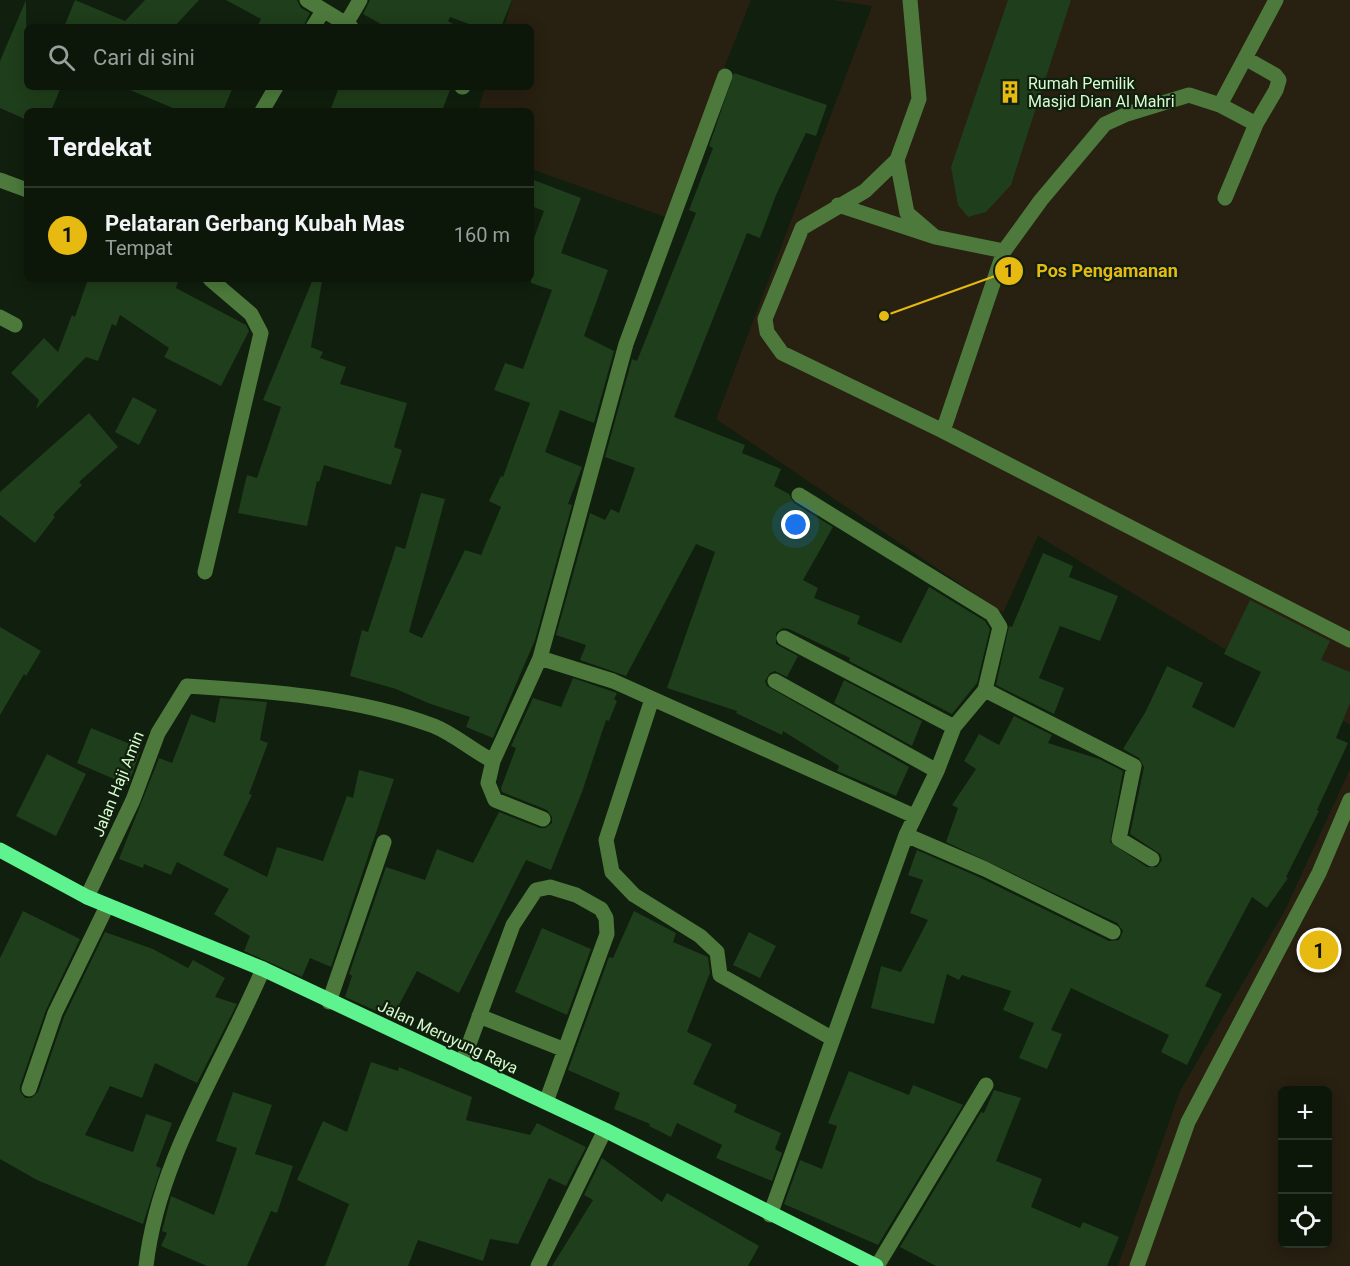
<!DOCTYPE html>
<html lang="id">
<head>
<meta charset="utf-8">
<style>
	body { margin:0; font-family:Roboto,sans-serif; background:#1a2418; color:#f1f3f6 }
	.controls { position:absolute; right:18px; bottom:18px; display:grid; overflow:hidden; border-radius:9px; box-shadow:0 3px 15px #0003 }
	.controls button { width:54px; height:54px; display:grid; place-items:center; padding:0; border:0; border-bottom:2px solid #2c362b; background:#0c170a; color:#f1f3f6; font:30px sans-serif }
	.you { position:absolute; left:796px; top:525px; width:21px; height:21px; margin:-15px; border:4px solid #fff; border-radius:50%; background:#1a73e8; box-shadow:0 0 0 9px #1a73e833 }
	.badge { display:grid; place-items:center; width:39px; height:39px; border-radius:50%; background:#e6ba11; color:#111; font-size:20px; font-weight:700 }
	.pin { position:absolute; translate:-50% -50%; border:3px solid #fff; box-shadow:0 2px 6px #0006 }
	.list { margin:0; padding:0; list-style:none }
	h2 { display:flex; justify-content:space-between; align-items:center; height:78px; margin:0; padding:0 24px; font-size:26px }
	h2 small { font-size:20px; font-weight:400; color:#9a9f9c }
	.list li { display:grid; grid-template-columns:39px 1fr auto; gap:18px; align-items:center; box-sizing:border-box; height:96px; padding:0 24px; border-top:2px solid #2c362b }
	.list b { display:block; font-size:22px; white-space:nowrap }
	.list p { margin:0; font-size:20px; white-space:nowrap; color:#9a9f9c }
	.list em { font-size:20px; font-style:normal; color:#9a9f9c }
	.icon { flex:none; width:33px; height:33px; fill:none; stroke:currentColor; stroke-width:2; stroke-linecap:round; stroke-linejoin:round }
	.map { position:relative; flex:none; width:1350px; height:1266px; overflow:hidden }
	.search { position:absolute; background:#0c170a; box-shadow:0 3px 15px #0003; left:24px; top:24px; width:510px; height:66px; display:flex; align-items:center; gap:15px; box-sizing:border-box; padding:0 21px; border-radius:9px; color:#9a9f9c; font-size:22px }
	.panel { position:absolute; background:#0c170a; box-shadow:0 3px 15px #0003; left:24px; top:108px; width:510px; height:174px; border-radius:9px }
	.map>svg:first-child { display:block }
	.green { fill:#282011; fill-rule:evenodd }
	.building { fill:#1f3e1b }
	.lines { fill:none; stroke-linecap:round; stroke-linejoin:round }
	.minor { stroke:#4d7a3c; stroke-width:15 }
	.major { stroke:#5ef38e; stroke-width:15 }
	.labels { text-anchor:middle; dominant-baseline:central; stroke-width:4.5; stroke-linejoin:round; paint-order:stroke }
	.poi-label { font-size:16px; fill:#d7fccf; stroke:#101f0e; text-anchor:start }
	.street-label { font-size:16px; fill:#d7fccf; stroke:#101f0e }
	.leader { fill:none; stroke:#e6ba11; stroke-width:2 }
	.callout-dot { fill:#e6ba11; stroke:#101f0e; stroke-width:2 }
	.mark-label { font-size:18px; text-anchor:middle; font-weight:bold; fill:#111 }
	.callout-label { font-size:18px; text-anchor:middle; font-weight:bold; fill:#e6ba11; stroke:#101f0e; stroke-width:4.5; stroke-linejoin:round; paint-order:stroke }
</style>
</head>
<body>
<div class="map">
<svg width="1350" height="1266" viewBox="0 0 1350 1266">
	<rect width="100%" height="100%" fill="#101f0e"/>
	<path class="green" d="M 512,0 L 751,0 L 665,217 L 531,169 L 531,111 L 478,111 L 485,87 L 531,87 L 531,27 L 504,27 Z
		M 832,0 L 1350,0 L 1350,725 L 1038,536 L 1003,613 L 716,419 L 872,6 Z
		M 1350,769 L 1350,1266 L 1118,1266 L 1180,1091 L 1285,910 ZM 1282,1090 L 1328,1090 L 1328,1244 L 1282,1244 Z"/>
	<path class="building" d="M 26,0 L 27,87 L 61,87 L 51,111 L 27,111 L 27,120 L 0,108 L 0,61 Z
		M 75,0 L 125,21 L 145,0 L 199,0 L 174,27 L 64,27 Z
		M 226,0 L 297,0 L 301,8 L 310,13 L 303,27 L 257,27 L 261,19 Z
		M 370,0 L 512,0 L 501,27 L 477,27 L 450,17 L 448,21 L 458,27 L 386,27 L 363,14 Z
		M 1008,0 L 1071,0 L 1011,185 L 986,212 L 968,217 L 958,205 L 951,167 Z
		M 734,73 L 827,105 L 816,136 L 806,133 L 776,195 L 760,238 L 747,233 L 674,417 L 745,445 L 742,453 L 781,469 L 774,486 L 789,494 L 794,503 L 833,527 L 803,580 L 818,588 L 814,598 L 860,616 L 857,624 L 901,643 L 929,587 L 985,621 L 990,629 L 977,683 L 952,714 L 849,661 L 850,658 L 789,629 L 783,628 L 776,633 L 776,644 L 798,656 L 787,677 L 775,671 L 770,673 L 765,681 L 767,686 L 909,767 L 896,796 L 837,771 L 839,766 L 783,731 L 782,735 L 736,713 L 737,711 L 667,688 L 715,552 L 696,544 L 626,676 L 580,660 L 586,645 L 556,635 L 590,513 L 605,520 L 611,509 L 619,513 L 635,468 L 605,457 L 632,359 L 637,361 L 696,213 L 689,210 L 713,148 L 709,146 Z
		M 123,87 L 233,87 L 223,111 L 180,111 Z
		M 339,87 L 451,87 L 442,111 L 330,111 Z
		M 531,179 L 581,198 L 561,253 L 608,270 L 584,336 L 614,351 L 594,423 L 560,410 L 545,452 L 582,467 L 568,504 L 572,505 L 535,640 L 493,738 L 466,727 L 470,717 L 428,703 L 396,689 L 350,676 L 362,630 L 368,632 L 396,546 L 405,549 L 421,493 L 445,499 L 409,632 L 422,638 L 465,550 L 481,555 L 501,507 L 489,501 L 501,476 L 503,477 L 530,403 L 494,390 L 505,363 L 523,369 L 552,290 L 531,283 L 531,246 L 544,211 L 531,206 Z
		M 88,279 L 179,279 L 176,288 L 246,325 L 249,331 L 221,386 L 164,357 L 169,348 L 120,315 L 116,326 L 112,324 L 98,361 L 86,357 L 36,409 L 39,400 L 11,373 L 44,338 L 58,352 L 72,315 L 75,317 Z
		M 313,279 L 322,281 L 311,347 L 323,352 L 320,358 L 346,367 L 340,384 L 407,403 L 394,447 L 402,450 L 391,485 L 324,465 L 319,482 L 317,481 L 307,526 L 238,513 L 247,475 L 257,478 L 281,407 L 263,400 Z
		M 133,397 L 157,410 L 139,445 L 115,432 Z
		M 89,413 L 118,447 L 79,482 L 82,485 L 53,515 L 55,517 L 35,543 L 0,515 L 0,492 Z
		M 1043,553 L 1073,566 L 1069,577 L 1118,596 L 1100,641 L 1060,626 L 1039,678 L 1064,688 L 1054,714 L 996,685 L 1009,626 L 1012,627 Z
		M 1250,600 L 1330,641 L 1321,660 L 1350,672 L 1350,703 L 1336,738 L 1348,743 L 1317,810 L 1319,811 L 1286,877 L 1288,878 L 1267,908 L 1252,897 L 1205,986 L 1222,994 L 1187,1065 L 1161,1052 L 1169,1035 L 1071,988 L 1051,1030 L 1062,1034 L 1047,1069 L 1019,1058 L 1034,1023 L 1003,1010 L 1011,991 L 962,975 L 959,980 L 947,974 L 934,1024 L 871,1008 L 881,966 L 901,972 L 928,920 L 910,913 L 923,880 L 908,875 L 917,850 L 981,878 L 1109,941 L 1119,940 L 1123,931 L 1117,923 L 946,842 L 958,808 L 952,805 L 976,769 L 964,761 L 979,734 L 999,745 L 1014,716 L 1052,735 L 1048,743 L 1099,759 L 1123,771 L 1110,842 L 1147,867 L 1157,867 L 1162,860 L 1160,854 L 1130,834 L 1144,767 L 1139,758 L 1123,749 L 1146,711 L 1167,666 L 1203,683 L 1192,707 L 1234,728 L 1261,672 L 1224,654 Z
		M 0,627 L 41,651 L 26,676 L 24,674 L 0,715 Z
		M 573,678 L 617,693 L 614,699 L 617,701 L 609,721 L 606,720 L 582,792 L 551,870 L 526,860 L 459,993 L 417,971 L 392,1018 L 345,997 L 352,976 L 349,974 L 386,867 L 425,880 L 437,849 L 473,863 L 499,812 L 540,828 L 545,828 L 552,823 L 552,817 L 547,810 L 502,792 L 501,788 L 516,748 L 511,746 L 533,698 L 561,707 Z
		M 844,680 L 922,721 L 912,746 L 834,703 Z
		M 220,698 L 267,702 L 260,740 L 268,743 L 249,794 L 252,795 L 223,855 L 267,877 L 277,847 L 323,861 L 347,796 L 353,798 L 359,770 L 394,779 L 331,967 L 310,958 L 302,977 L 244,951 L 250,936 L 214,914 L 229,889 L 177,862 L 171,875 L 144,864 L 143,868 L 119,859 L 159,758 L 172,763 L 191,714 L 215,723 Z
		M 91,728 L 130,744 L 128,748 L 140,752 L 128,785 L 77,763 Z
		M 47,754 L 86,774 L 56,836 L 16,816 Z
		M 23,911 L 80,939 L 46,1010 L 20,1086 L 20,1091 L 25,1098 L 31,1098 L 38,1092 L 64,1017 L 105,932 L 153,949 L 188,968 L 193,960 L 225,978 L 215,997 L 237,1004 L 197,1083 L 155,1063 L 142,1098 L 110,1086 L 85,1135 L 133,1152 L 146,1114 L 172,1123 L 156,1166 L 161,1168 L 143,1224 L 37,1180 L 0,1159 L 0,958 Z
		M 634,911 L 676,933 L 673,942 L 708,957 L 710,973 L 687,1032 L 712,1044 L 693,1084 L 737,1105 L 734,1112 L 781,1133 L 775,1149 L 782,1153 L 772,1181 L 716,1158 L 722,1145 L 677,1123 L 671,1137 L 649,1126 L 650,1124 L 614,1109 L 620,1093 L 568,1070 L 609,957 L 613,958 Z
		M 542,928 L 591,949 L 567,1015 L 515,992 Z
		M 749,932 L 776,946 L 760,978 L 733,965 Z
		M 371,1062 L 398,1071 L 399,1067 L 472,1097 L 466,1120 L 530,1135 L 537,1123 L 586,1147 L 566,1186 L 549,1178 L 518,1244 L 490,1239 L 483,1261 L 418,1240 L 408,1266 L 325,1266 L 349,1204 L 297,1180 L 323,1121 L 347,1132 Z
		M 849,1071 L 909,1095 L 913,1085 L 963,1105 L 878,1245 L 784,1204 L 800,1160 L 822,1169 L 837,1126 L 828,1123 Z
		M 994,1090 L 1021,1098 L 996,1161 L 1042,1179 L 1031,1207 L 1080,1228 L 1083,1222 L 1119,1237 L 1107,1266 L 936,1266 L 900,1247 L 981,1112 L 984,1113 Z
		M 233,1092 L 272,1105 L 255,1154 L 293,1166 L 277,1213 L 271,1211 L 247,1266 L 207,1266 L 161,1246 L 167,1233 L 162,1231 L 171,1196 L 214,1215 L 237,1148 L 216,1141 Z
		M 602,1158 L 662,1202 L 667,1193 L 759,1246 L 748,1266 L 552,1266 L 593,1200 L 584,1195 Z"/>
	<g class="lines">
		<path class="minor" d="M 307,0 L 351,27
			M 910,0 L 919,99 L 897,160 L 907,213 L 935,237
			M 346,24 L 360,0
			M 313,27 L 323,11
			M 462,87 L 463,87
			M 1220,105 L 1276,0
			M 262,111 L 276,87
			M 897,160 L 865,191 L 802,228 L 765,319 L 767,332 L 782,353 L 943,431 L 1350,640
			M 0,180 L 27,190
			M 1225,198 L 1256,124 L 1276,90 L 1279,80 L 1275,75 L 1245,58
			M 838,205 L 935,237 L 1004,251
			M 0,317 L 15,325
			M 943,431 L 1004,251 L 1041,200 L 1105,124 L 1127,114 L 1189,95 L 1220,105 L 1256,124
			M 205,572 L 261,333 L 251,314 L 210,279
			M 784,638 L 954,727
			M 540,658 L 613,681 L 914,816
			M 775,681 L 937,771
			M 985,690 L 1134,766 L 1119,839 L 1152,859
			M 652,699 L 606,840 L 612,872 L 634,895 L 700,936 L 717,952 L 720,975 L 833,1039
			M 543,819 L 495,800 L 488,783 L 493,761 L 540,658 L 626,344 L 725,76
			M 906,835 L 985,869 L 1113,932
			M 87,897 L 133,800 L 158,733 L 187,686 C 269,691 356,697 434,726 C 454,734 473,751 493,761
			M 329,1002 L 384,842
			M 479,1016 L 565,1050
			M 462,1063 L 513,925 L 536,890 L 550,887 L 576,895 L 601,909 L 606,918 L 607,934 L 546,1102
			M 29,1089 L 55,1013 L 107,906
			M 770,1215 L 906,835 L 937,771 L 954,727 L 985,690 L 1000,627 L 992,614 L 799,495
			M 146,1266 C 158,1159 222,1066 263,969
			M 538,1266 L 605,1130
			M 877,1266 L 986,1085
			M 1137,1266 L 1188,1122 L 1319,873 L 1350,800"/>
		<path class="major" d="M 0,850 L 87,897 L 263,969 L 605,1130 L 876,1266"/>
	</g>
	<defs>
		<g id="building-bare" transform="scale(1.8)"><path d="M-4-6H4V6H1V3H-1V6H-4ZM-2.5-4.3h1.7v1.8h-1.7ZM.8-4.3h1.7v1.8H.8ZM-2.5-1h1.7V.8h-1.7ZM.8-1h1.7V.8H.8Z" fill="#e6ba11" stroke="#101f0e" stroke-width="2.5" paint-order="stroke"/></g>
	</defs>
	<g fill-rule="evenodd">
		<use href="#building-bare" x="1010" y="92"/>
	</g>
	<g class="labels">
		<g class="poi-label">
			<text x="1028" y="83">Rumah Pemilik<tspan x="1028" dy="18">Masjid Dian Al Mahri</tspan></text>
		</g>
		<g class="street-label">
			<text transform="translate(118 784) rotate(-68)">Jalan Haji Amin</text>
			<text transform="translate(448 1037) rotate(25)">Jalan Meruyung Raya</text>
		</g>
	</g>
	<path class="leader" d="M884 316L1009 271"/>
	<g class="callout-dot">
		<circle cx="884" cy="316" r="6"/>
		<circle cx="1009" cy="271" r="15"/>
	</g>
	<g class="mark-label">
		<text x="1009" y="277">1</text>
	</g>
	<g class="callout-label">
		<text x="1107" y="277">Pos Pengamanan</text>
	</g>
</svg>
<div class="controls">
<button>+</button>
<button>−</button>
<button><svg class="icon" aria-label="locate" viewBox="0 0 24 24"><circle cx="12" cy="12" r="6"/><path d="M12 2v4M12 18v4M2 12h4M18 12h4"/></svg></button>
</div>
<div class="you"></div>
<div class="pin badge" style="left:1319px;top:950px">1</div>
<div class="search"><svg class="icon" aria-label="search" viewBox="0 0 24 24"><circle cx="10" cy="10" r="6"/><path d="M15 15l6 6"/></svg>Cari di sini</div>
<section class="panel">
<h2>Terdekat<small></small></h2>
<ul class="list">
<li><span class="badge">1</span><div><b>Pelataran Gerbang Kubah Mas</b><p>Tempat</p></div><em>160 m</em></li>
</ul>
</section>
</div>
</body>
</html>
